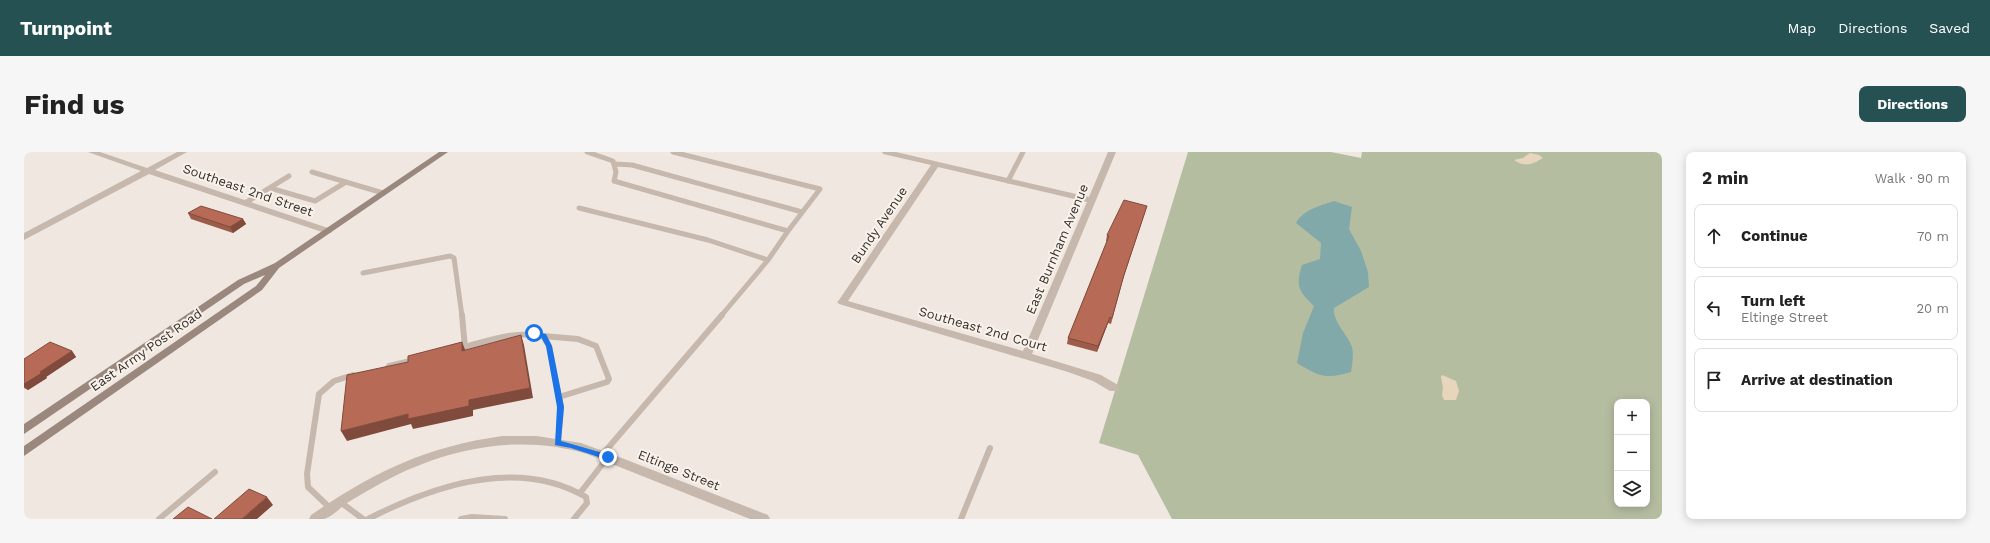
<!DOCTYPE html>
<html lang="en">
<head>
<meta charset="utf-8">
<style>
	body { margin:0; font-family:"Work Sans",sans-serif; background:#f6f6f6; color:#222 }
	.controls { position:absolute; right:12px; bottom:12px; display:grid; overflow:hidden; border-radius:8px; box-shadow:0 2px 10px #0003 }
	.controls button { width:36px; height:36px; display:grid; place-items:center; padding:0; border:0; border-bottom:1px solid #e0e0e0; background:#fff; color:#222; font:20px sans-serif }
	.stop { position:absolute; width:12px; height:12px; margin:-9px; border:3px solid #1a73e8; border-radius:50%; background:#fff }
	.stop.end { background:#1a73e8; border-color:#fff; box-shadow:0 1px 4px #0008 }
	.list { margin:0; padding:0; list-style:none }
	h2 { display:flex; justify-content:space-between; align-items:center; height:52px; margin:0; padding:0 16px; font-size:17px }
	h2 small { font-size:13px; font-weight:400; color:#767676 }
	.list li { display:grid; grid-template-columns:26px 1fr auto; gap:12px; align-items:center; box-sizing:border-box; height:64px; margin:0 8px 8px; padding:0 8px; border:1px solid #e0e0e0; border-radius:8px }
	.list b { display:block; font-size:15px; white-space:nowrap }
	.list p { margin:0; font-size:13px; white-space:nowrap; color:#767676 }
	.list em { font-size:13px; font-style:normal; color:#767676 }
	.icon { flex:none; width:22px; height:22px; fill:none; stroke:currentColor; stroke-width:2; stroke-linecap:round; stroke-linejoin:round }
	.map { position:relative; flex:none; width:1638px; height:367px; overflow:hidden; border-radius:8px }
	header { display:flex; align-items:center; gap:24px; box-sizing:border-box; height:56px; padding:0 20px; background:#255152; color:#fff }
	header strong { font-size:19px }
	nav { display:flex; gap:22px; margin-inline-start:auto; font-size:14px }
	.intro { display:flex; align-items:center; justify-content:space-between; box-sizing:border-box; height:96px; padding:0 24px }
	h1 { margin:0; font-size:28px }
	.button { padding:10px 18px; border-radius:8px; background:#255152; color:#fff; font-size:14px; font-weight:700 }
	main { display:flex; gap:24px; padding:0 24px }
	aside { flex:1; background:#fff; border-radius:8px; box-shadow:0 2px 10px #0003 }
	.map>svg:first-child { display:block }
	.green { fill:#b5bda1; fill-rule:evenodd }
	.sand { fill:#e7d6bb }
	.water { fill:#82a9aa }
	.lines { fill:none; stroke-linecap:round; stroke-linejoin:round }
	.lane-far1 { stroke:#c7b8ad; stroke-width:5 }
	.lane { stroke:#c7b8ad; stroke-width:6 }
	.street { fill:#c7b8ad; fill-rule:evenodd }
	.secondary { fill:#9a887e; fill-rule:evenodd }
	.wall { fill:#9d5c4a }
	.shaded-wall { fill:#804b3c }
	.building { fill:#b76b56; stroke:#804b3c }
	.route { fill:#1a73e8 }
	.labels { text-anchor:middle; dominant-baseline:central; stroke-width:4; stroke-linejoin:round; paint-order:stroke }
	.street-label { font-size:13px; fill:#362e2a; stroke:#f8f2eb }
</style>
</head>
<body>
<header>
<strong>Turnpoint</strong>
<nav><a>Map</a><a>Directions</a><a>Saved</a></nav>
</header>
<div class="intro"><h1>Find us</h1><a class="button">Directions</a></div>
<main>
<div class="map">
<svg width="1638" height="367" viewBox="0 0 1638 367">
	<rect width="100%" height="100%" fill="#f0e8e0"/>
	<path class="green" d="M 1164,0 L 1307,0 L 1337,6 L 1338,0 L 1638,0 L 1638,367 L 1148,367 L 1114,303 L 1075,291 ZM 1593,250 L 1623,250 L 1623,352 L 1593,352 Z"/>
	<path class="sand" d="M 1506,1 L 1515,3 L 1519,6 C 1509,12 1501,16 1490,8 L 1499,6 Z
		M 1418,223 L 1432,229 L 1435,239 L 1432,248 L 1420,248 L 1418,243 L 1419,236 L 1417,225 Z"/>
	<path class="water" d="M 1310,49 L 1328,55 L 1325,77 L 1337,99 L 1344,120 L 1345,135 L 1310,156 C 1309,171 1323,181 1328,195 C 1330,202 1328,213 1327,220 C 1302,228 1294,224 1273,211 L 1279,181 L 1290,154 C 1275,139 1271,135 1278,113 L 1296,107 L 1297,91 L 1272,71 C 1280,57 1296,54 1310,49 Z"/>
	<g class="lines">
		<path class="lane-far1" d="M 563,0 L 589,9 L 592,20 L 590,29 L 764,79 L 744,108 L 697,164
			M 649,0 L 796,37 L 764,79
			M 592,12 L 608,13 L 778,60
			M 288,20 L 359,41
			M 984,29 L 999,0
			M 246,36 L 291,49 L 322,30
			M 221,51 L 265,24
			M 555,56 L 684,88 L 744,108
			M 339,121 L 426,104 L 430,106 L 438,164"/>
		<path class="lane" d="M 438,163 L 441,196
			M 519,184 L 554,187 L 572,194 L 585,227 L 583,230 L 535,245
			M 433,197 C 461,190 490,178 519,184 L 525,194 L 537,255 L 534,291
			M 365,214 L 391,208
			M 578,303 L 698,163
			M 556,341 L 584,305
			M 315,349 L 339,367
			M 306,356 L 284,335 L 283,322 L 295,242 L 310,229 L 329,223
			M 135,367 L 191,320
			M 344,367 C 408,334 494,305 562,345 L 563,351 L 550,367
			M 437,367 L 448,365 L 481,367
			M 937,367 L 966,296"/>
		<path class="street" d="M 64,0 L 76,0 L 123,16 L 153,0 L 163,0 L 131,18 L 307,77 L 308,79 L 307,81 L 301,81 L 125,22 L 0,88 L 0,81 L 117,19 Z
			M 858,0 L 872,0 L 1065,45 L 1084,0 L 1092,0 L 1008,202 L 1077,223 L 1094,233 L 1095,236 L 1094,239 L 1086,239 L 1069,229 L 1044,220 L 815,152 L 813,150 L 815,148 L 907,13 L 859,2 ZM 914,15 L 1063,50 L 999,199 L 824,149 Z
			M 478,284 L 513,284 L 557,291 L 590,303 L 744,363 L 746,367 L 726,367 L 563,302 C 492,280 415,298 352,334 C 342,340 332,345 323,351 C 316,356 308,365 300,367 C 296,367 289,367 285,367 L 287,363 C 350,320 401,295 478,284 Z"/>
		<path class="secondary" d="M 415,0 L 424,0 L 255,116 L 238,138 L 0,304 L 0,294 L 232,134 L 241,123 L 220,132 L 0,282 L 0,272 L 214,128 L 251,111 Z"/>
	</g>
	<path class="wall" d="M 1123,54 L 1099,127 L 1087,172 L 1084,171 L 1073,200 L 1043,192 L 1044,186 L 1083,89 L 1082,89 L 1083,83 Z
		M 164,61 L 219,67 L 222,72 L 209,81 L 167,67 Z
		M 48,199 L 52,205 L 22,225 L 23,226 L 4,238 L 0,236 L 0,207 Z"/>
	<path class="shaded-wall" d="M 219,67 L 222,72 L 209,81 L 206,75 Z
		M 1086,165 L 1084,171 L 1073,200 L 1074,194 Z
		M 497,183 L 500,193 L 509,246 L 449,258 L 449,264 L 389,277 L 387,272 L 323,289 L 317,279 L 384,262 L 445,248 Z
		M 438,190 L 442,200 L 438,199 Z
		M 48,199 L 52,205 L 22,225 L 23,226 L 4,238 L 0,234 L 0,232 L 16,220 Z
		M 243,345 L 249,353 L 233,367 L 218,367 Z"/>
	<path class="building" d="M 1100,48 L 1123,54 L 1100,123 L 1088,166 L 1086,165 L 1074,194 L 1044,186 L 1085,84 L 1083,83 Z
		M 177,54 L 219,67 L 206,75 L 164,61 Z
		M 497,183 L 506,236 L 445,248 L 445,254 L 384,267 L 384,262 L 317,279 L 323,223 L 384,210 L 384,204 L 438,190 L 438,199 Z
		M 26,190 L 48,199 L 16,220 L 18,221 L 0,232 L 0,207 Z
		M 225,337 L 243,345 L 218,367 L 190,367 Z
		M 164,355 L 188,367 L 149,367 Z"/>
	<path class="route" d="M 508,179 L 522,182 L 528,194 L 540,255 L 537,289 L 586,303 L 586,307 L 584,308 L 547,296 L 531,293 L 533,255 L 522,194 L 517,185 L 508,182 Z"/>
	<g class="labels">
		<g class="street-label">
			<text transform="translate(224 38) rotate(19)">Southeast 2nd Street</text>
			<text transform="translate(855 73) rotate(-56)">Bundy Avenue</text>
			<text transform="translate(1033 97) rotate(-67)">East Burnham Avenue</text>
			<text transform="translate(959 177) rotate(16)">Southeast 2nd Court</text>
			<text transform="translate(122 198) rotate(-35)">East Army Post Road</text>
			<text transform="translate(655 318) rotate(22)">Eltinge Street</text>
		</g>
	</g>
</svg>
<div class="controls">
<button>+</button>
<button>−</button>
<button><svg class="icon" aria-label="layers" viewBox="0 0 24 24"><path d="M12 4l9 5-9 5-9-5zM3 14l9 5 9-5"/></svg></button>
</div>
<div class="stop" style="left:510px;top:181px"></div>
<div class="stop end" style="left:584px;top:305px"></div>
</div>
<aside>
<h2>2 min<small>Walk · 90 m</small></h2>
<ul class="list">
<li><svg class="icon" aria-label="ahead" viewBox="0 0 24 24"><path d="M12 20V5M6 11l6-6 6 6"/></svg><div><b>Continue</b></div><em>70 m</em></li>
<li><svg class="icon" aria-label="left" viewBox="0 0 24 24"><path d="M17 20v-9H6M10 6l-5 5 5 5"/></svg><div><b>Turn left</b><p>Eltinge Street</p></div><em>20 m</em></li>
<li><svg class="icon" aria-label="arrive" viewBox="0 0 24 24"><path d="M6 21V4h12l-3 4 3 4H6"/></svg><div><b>Arrive at destination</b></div></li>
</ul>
</aside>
</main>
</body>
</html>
